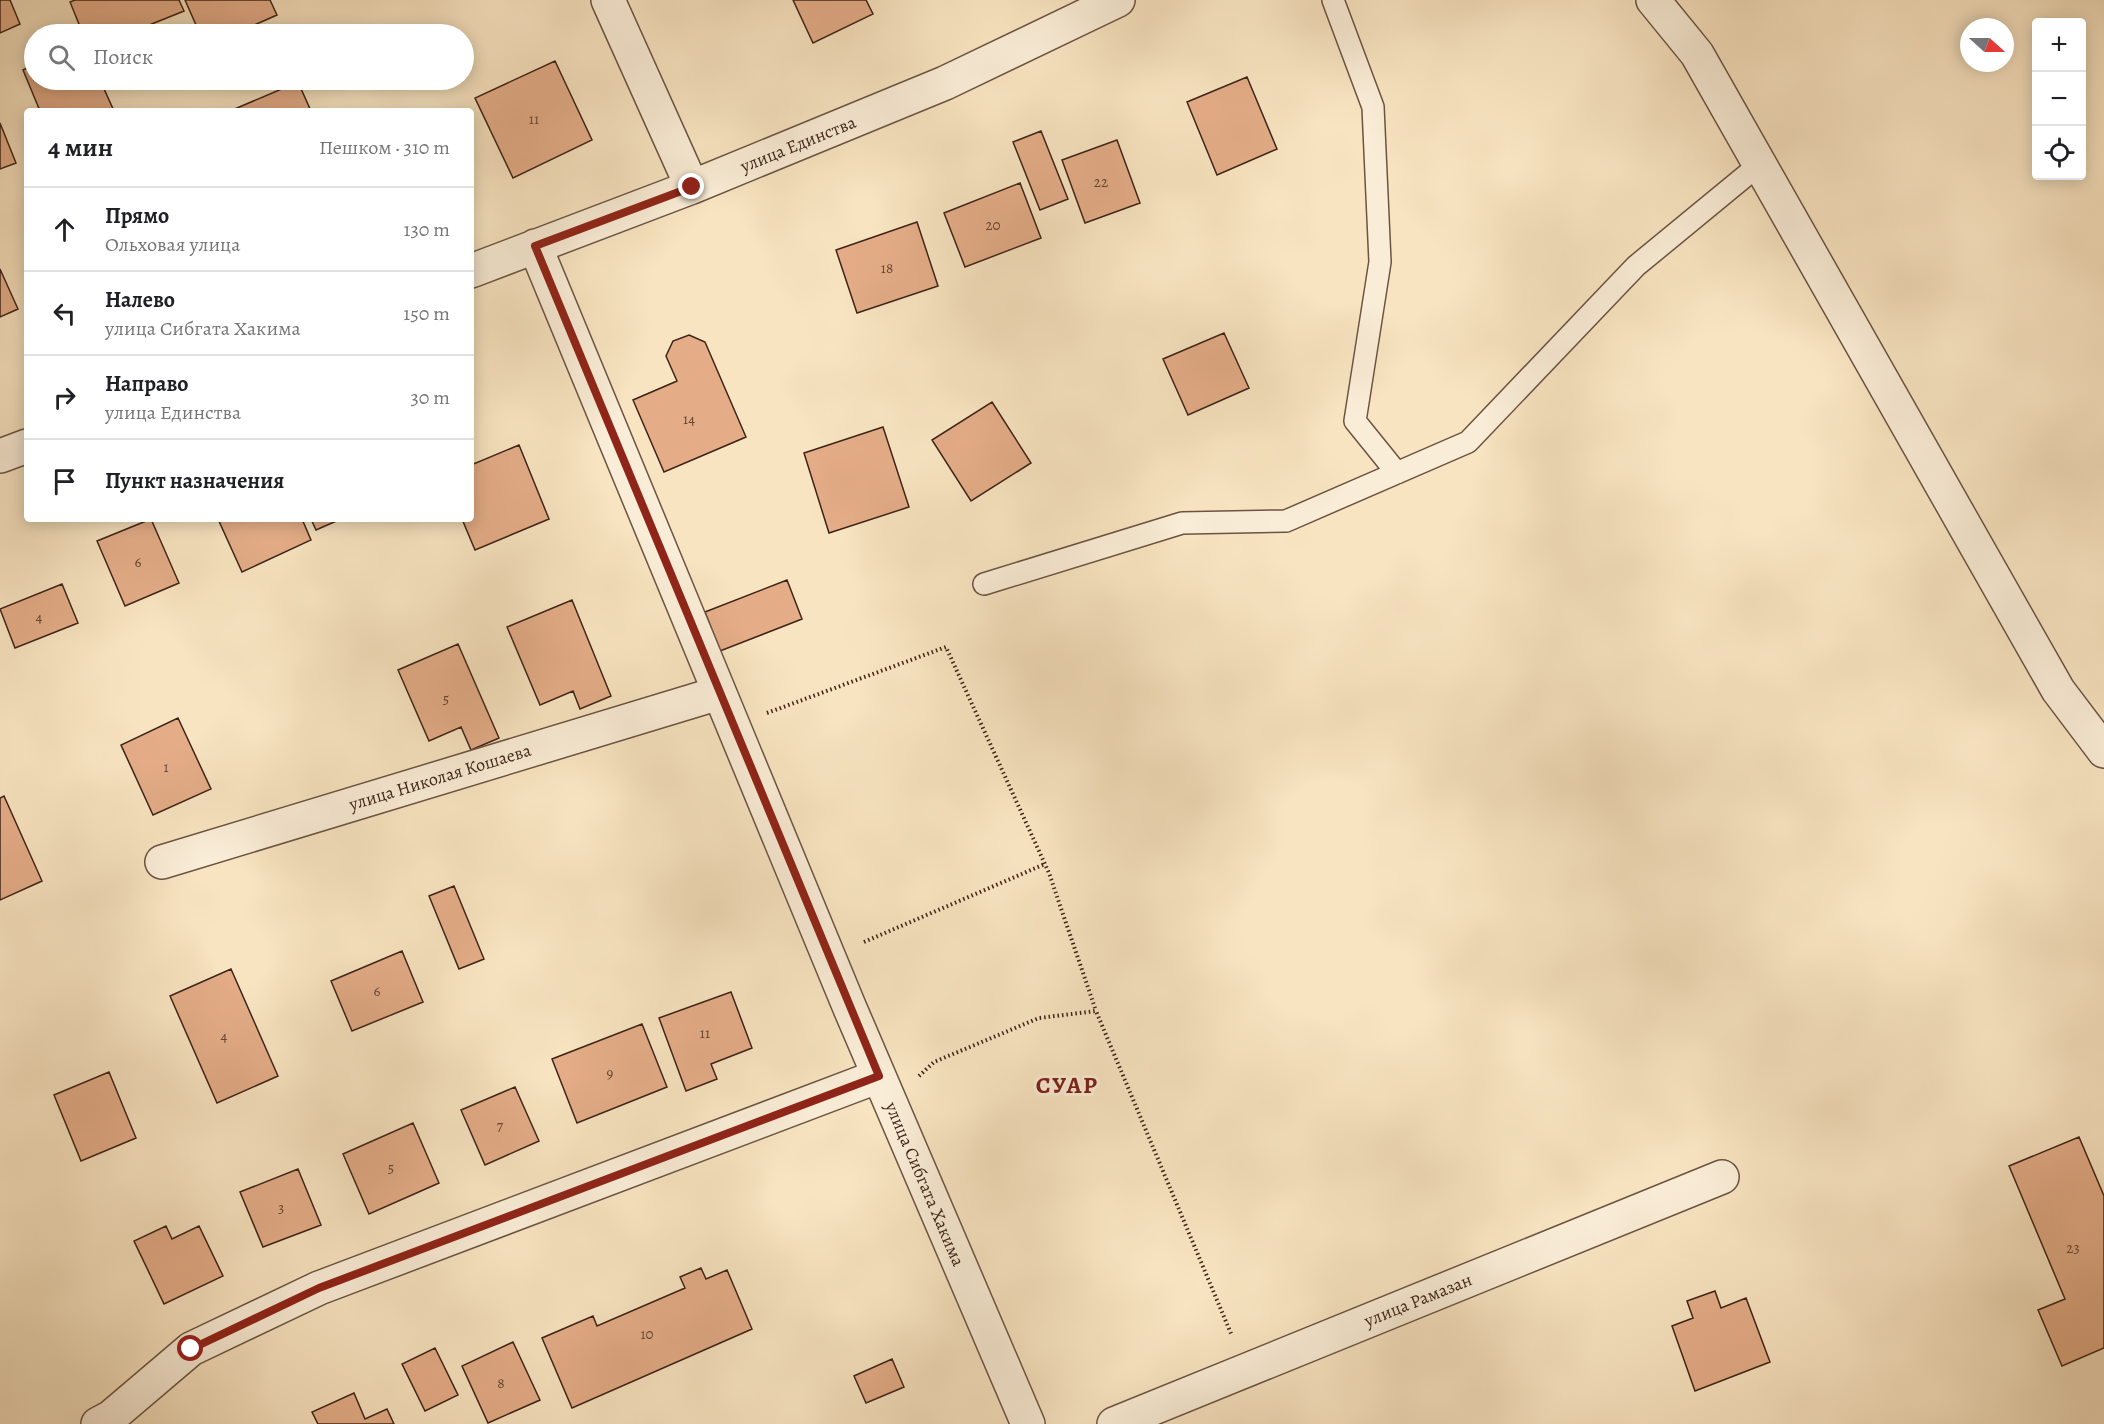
<!DOCTYPE html>
<html lang="ru">
<head>
<meta charset="utf-8">
<style>
	body { margin:0; font-family:Alegreya,serif; background:#f6f6f6; color:#202124 }
	.controls { position:absolute; right:18px; top:18px; display:grid; overflow:hidden; border-radius:6px; box-shadow:0 3px 15px #0003 }
	.controls button { width:54px; height:54px; display:grid; place-items:center; padding:0; border:0; border-bottom:2px solid #e0e0e0; background:#fff; color:#202124; font:30px sans-serif }
	.compass { position:absolute; left:1960px; top:18px; width:54px; height:54px; border-radius:50%; background:#fff; box-shadow:0 3px 15px #0003; rotate:111deg }
	.stop { position:absolute; width:18px; height:18px; margin:-14px; border:4px solid #8f2418; border-radius:50%; background:#fff }
	.stop.end { background:#8f2418; border-color:#fff; box-shadow:0 2px 6px #0008 }
	.list { margin:0; padding:0; list-style:none }
	h2 { display:flex; justify-content:space-between; align-items:center; height:78px; margin:0; padding:0 24px; font-size:26px }
	h2 small { font-size:20px; font-weight:400; color:#757577 }
	.list li { display:grid; grid-template-columns:39px 1fr auto; gap:18px; align-items:center; box-sizing:border-box; height:84px; padding:0 24px; border-top:2px solid #e0e0e0 }
	.list b { display:block; font-size:22px; white-space:nowrap }
	.list p { margin:0; font-size:20px; white-space:nowrap; color:#757577 }
	.list em { font-size:20px; font-style:normal; color:#757577 }
	.icon { flex:none; width:33px; height:33px; fill:none; stroke:currentColor; stroke-width:2; stroke-linecap:round; stroke-linejoin:round }
	.map { position:relative; flex:none; width:2104px; height:1424px; overflow:hidden }
	.search { position:absolute; background:#fff; box-shadow:0 3px 15px #0003; left:24px; top:24px; width:450px; height:66px; display:flex; align-items:center; gap:15px; box-sizing:border-box; padding:0 21px; border-radius:33px; color:#757577; font-size:22px }
	.panel { position:absolute; background:#fff; box-shadow:0 3px 15px #0003; left:24px; top:108px; width:450px; height:414px; border-radius:6px }
	.map>svg:first-child { display:block }
	.building { fill:#e4ad88; stroke:#3d2318; stroke-width:1.5 }
	.lines { fill:none; stroke-linecap:round; stroke-linejoin:round }
	.service-casing { stroke:#6c5342; stroke-width:24 }
	.minor-casing { stroke:#6c5342; stroke-width:36 }
	.path { stroke:#3d2318; stroke-width:4; stroke-dasharray:1.5 3; stroke-linecap:butt }
	.service { stroke:#faedd7; stroke-width:21 }
	.minor { stroke:#faedd7; stroke-width:33 }
	.route { stroke:#8f2418; stroke-width:8 }
	.labels { text-anchor:middle; dominant-baseline:central; stroke-width:6; stroke-linejoin:round; paint-order:stroke }
	.number-label { font-size:15px; fill:#674634 }
	.street-label { font-size:18px; fill:#3d2318; stroke:#faedd7 }
	.district-label { font-size:24px; font-weight:bold; letter-spacing:1.5px; fill:#7a1f14; stroke:#faedd7 }
</style>
</head>
<body>
<div class="map">
<svg width="2104" height="1424" viewBox="0 0 2104 1424">
	<rect width="100%" height="100%" fill="#f8e4c1"/>
	<filter id="stains"><feTurbulence type="fractalNoise" baseFrequency=".00333" numOctaves="4"/><feColorMatrix values="0 0 0 0 .2 0 0 0 0 .09 0 0 0 0 .02 0 0 0 .5 -.17"/></filter>
	<radialGradient id="worn" r=".72"><stop offset=".6" stop-color="#630" stop-opacity="0"/><stop offset="1" stop-color="#630" stop-opacity=".3"/></radialGradient>
	<path class="building" d="M 0,0 L 10,0 L 20,24 L 0,33 Z
		M 75,0 L 179,0 L 184,11 L 127,34 L 83,34 L 70,2 Z
		M 185,0 L 270,0 L 277,15 L 234,34 L 200,34 Z
		M 793,0 L 866,0 L 873,14 L 813,43 Z
		M 555,61 L 592,140 L 513,178 L 475,98 Z
		M 34,65 L 34,80 L 100,80 L 114,111 L 40,111 L 23,70 Z
		M 1247,77 L 1277,149 L 1217,175 L 1187,102 Z
		M 298,82 L 311,111 L 230,111 Z
		M 0,123 L 16,163 L 0,169 Z
		M 1041,131 L 1068,199 L 1040,210 L 1013,142 Z
		M 1117,140 L 1140,203 L 1085,223 L 1062,160 Z
		M 1020,183 L 1041,238 L 965,267 L 944,213 Z
		M 917,222 L 938,286 L 857,313 L 836,250 Z
		M 0,269 L 18,309 L 0,317 Z
		M 1224,333 L 1249,388 L 1188,415 L 1163,359 Z
		M 689,335 L 705,342 L 746,437 L 664,472 L 633,400 L 677,381 L 666,356 L 673,341 Z
		M 992,402 L 1031,463 L 971,501 L 932,440 Z
		M 883,427 L 909,507 L 829,533 L 804,453 Z
		M 519,445 L 549,519 L 475,550 L 462,519 L 471,519 L 471,465 Z
		M 151,519 L 179,583 L 125,606 L 97,541 Z
		M 218,519 L 302,519 L 311,540 L 242,572 Z
		M 311,519 L 341,519 L 316,530 Z
		M 787,580 L 802,619 L 720,651 L 705,612 Z
		M 62,584 L 78,623 L 15,648 L 0,609 Z
		M 572,600 L 611,696 L 580,709 L 573,691 L 540,705 L 507,627 Z
		M 458,644 L 499,738 L 471,750 L 461,727 L 429,741 L 398,670 Z
		M 178,718 L 211,789 L 153,815 L 121,745 Z
		M 4,796 L 42,881 L 0,900 L 0,798 Z
		M 454,886 L 484,959 L 459,969 L 429,896 Z
		M 402,951 L 423,1002 L 352,1031 L 331,981 Z
		M 231,969 L 278,1076 L 217,1103 L 170,996 Z
		M 731,992 L 752,1048 L 711,1064 L 717,1079 L 686,1091 L 659,1018 Z
		M 642,1024 L 667,1087 L 577,1123 L 552,1059 Z
		M 109,1072 L 136,1138 L 81,1161 L 54,1095 Z
		M 515,1087 L 539,1141 L 485,1165 L 461,1110 Z
		M 413,1123 L 439,1183 L 369,1214 L 343,1154 Z
		M 2079,1137 L 2104,1196 L 2104,1348 L 2062,1366 L 2038,1310 L 2065,1299 L 2009,1166 Z
		M 298,1169 L 321,1225 L 263,1247 L 240,1192 Z
		M 166,1226 L 172,1239 L 199,1226 L 223,1276 L 164,1304 L 134,1241 Z
		M 701,1268 L 706,1279 L 727,1270 L 752,1329 L 572,1408 L 542,1338 L 593,1316 L 597,1326 L 685,1288 L 680,1277 Z
		M 1715,1291 L 1721,1308 L 1746,1298 L 1770,1362 L 1695,1391 L 1672,1326 L 1693,1318 L 1687,1301 Z
		M 513,1342 L 540,1400 L 488,1423 L 462,1366 Z
		M 435,1348 L 458,1395 L 425,1411 L 402,1364 Z
		M 892,1359 L 904,1387 L 866,1403 L 854,1376 Z
		M 354,1393 L 365,1419 L 387,1409 L 394,1424 L 318,1424 L 312,1412 Z"/>
	<g class="lines">
		<g class="service-casing">
			<path id="service" d="M 1333,0 L 1373,107 L 1380,262 L 1355,421 L 1397,473
				M 984,584 L 1182,523 L 1286,521 L 1468,442 L 1636,266 L 1760,164"/>
		</g>
		<g class="minor-casing">
			<path id="minor" d="M 608,0 L 692,187
				M 1653,0 L 1697,54 L 2058,690 L 2104,751
				M 535,246 L 849,1006 L 1028,1424
				M 471,271 L 692,187 L 945,83 L 1118,0
				M 0,456 L 27,446
				M 162,862 L 719,693
				M 98,1424 L 111,1417 L 191,1349 L 319,1288 L 879,1076
				M 1114,1424 L 1722,1177"/>
		</g>
		<path class="path" d="M 767,713 L 946,647 L 1049,873 L 1096,1011
			M 864,942 L 1045,864
			M 919,1076 L 934,1062 L 1039,1018 L 1096,1011 L 1232,1336"/>
		<use href="#service" class="service"/>
		<use href="#minor" class="minor"/>
	</g>
	<g class="lines">
		<path class="route" d="M 191,1349 L 319,1288 L 879,1076 L 535,246 L 692,187"/>
	</g>
	<g class="labels">
		<g class="number-label">
			<text x="534" y="119">11</text>
			<text x="1101" y="182">22</text>
			<text x="993" y="225">20</text>
			<text x="887" y="268">18</text>
			<text x="689" y="419">14</text>
			<text x="138" y="562">6</text>
			<text x="39" y="617">4</text>
			<text x="446" y="699">5</text>
			<text x="166" y="767">1</text>
			<text x="377" y="991">6</text>
			<text x="705" y="1033">11</text>
			<text x="224" y="1036">4</text>
			<text x="610" y="1073">9</text>
			<text x="500" y="1126">7</text>
			<text x="391" y="1168">5</text>
			<text x="281" y="1208">3</text>
			<text x="2073" y="1248">23</text>
			<text x="647" y="1334">10</text>
			<text x="501" y="1383">8</text>
		</g>
		<g class="street-label">
			<text transform="translate(798 144) rotate(-22)">улица Единства</text>
			<text transform="translate(440 777) rotate(-17)">улица Николая Кошаева</text>
			<text transform="translate(925 1184) rotate(67)">улица Сибгата Хакима</text>
			<text transform="translate(1418 1300) rotate(-22)">улица Рамазан</text>
		</g>
		<g class="district-label">
			<text x="1067" y="1085">СУАР</text>
		</g>
	</g>
	<rect width="100%" height="100%" filter="url(#stains)"/>
	<rect width="100%" height="100%" fill="url(#worn)"/>
</svg>
<div class="controls">
<button>+</button>
<button>−</button>
<button><svg class="icon" aria-label="locate" viewBox="0 0 24 24"><circle cx="12" cy="12" r="6"/><path d="M12 2v4M12 18v4M2 12h4M18 12h4"/></svg></button>
</div>
<svg class="compass" viewBox="-18 -18 36 36"><path d="M0-13l5 13h-10z" fill="#e53935"/><path d="M0 13l5-13h-10z" fill="#757577"/></svg>
<div class="stop" style="left:191px;top:1349px"></div>
<div class="stop end" style="left:692px;top:187px"></div>
<div class="search"><svg class="icon" aria-label="search" viewBox="0 0 24 24"><circle cx="10" cy="10" r="6"/><path d="M15 15l6 6"/></svg>Поиск</div>
<section class="panel">
<h2>4 мин<small>Пешком · 310 m</small></h2>
<ul class="list">
<li><svg class="icon" aria-label="ahead" viewBox="0 0 24 24"><path d="M12 20V5M6 11l6-6 6 6"/></svg><div><b>Прямо</b><p>Ольховая улица</p></div><em>130 m</em></li>
<li><svg class="icon" aria-label="left" viewBox="0 0 24 24"><path d="M17 20v-9H6M10 6l-5 5 5 5"/></svg><div><b>Налево</b><p>улица Сибгата Хакима</p></div><em>150 m</em></li>
<li><svg class="icon" aria-label="right" viewBox="0 0 24 24"><path d="M7 20v-9h11M14 6l5 5-5 5"/></svg><div><b>Направо</b><p>улица Единства</p></div><em>30 m</em></li>
<li><svg class="icon" aria-label="arrive" viewBox="0 0 24 24"><path d="M6 21V4h12l-3 4 3 4H6"/></svg><div><b>Пункт назначения</b></div></li>
</ul>
</section>
</div>
</body>
</html>
